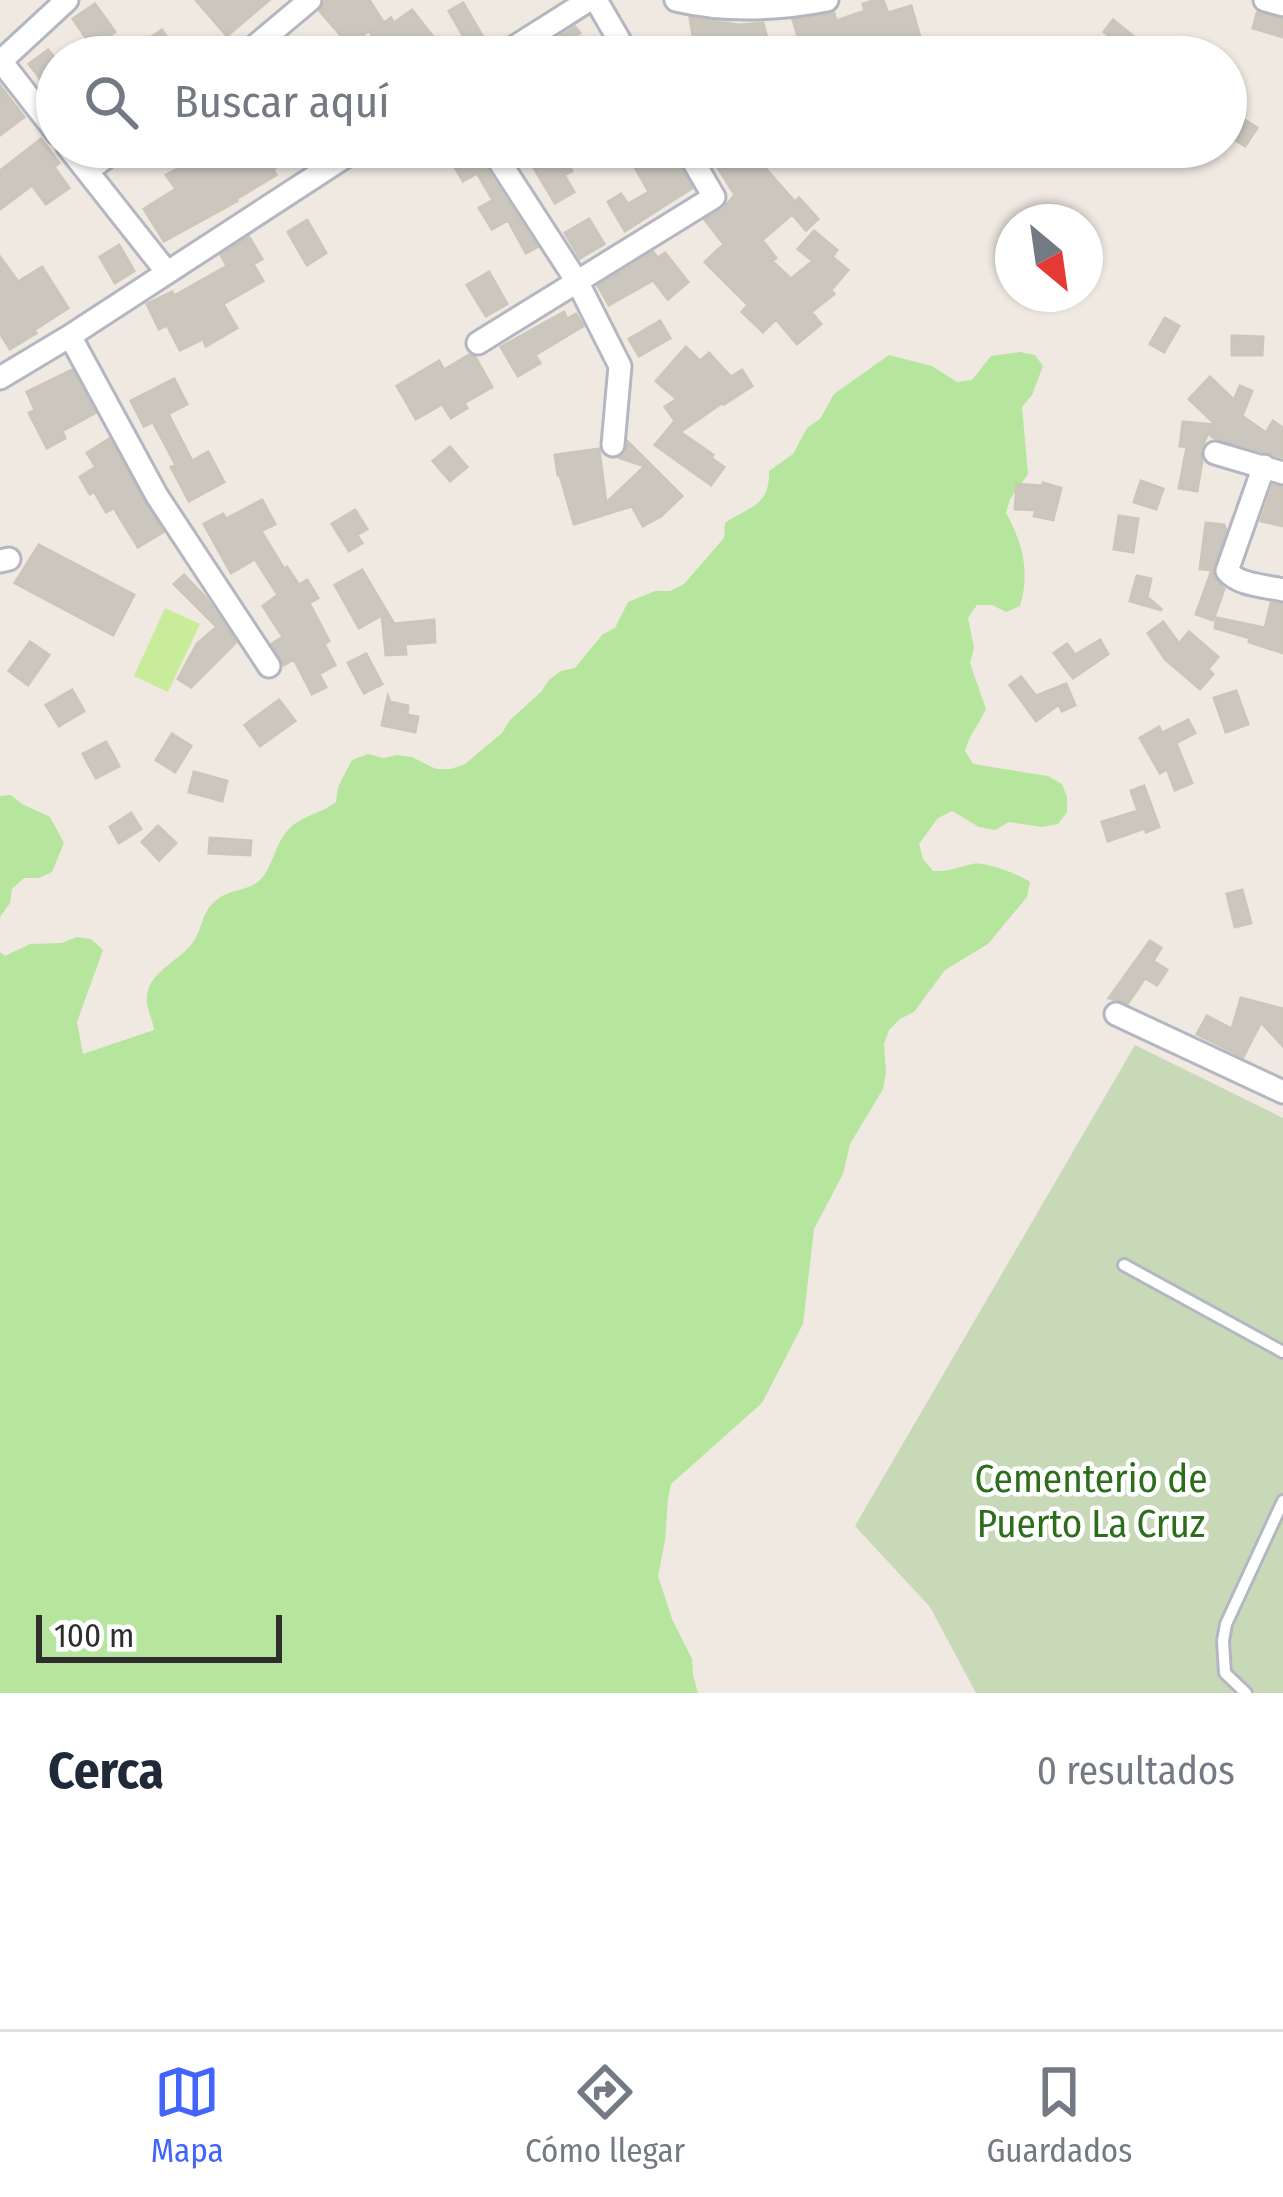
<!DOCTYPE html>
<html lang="es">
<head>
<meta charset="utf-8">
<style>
	body { margin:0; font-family:"Fira Sans Condensed",sans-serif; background:#f6f6f7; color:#1f2937 }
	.compass { position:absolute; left:995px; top:204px; width:108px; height:108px; border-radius:50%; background:#fff; box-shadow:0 3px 9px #0004; rotate:151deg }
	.scale { position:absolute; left:36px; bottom:30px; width:246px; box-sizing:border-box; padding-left:12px; border:6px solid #2e2e2e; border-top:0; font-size:33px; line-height:42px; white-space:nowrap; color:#2e2e2e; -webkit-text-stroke:9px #fff; paint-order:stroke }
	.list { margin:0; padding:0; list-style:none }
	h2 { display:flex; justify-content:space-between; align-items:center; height:156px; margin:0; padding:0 48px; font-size:51px }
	h2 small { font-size:39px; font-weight:400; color:#747a83 }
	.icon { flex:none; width:66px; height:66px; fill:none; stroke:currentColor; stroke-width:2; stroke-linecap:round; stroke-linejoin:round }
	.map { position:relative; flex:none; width:1283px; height:1693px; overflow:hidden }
	.search { position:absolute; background:#fff; box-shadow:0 3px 9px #0004; left:36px; right:36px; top:36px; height:132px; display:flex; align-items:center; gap:30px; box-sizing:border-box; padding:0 42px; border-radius:66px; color:#747a83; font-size:45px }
	.sheet { height:336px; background:#fff }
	nav { display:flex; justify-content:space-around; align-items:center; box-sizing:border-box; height:168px; border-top:3px solid #e0e1e3; background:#fff; font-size:33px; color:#747a83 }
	nav a { display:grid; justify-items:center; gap:6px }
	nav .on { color:#4264fb }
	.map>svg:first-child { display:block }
	.green { fill:#b6e59e }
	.cemetery { fill:#c8d9b8 }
	.pitch { fill:#c9ec9a }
	.building { fill:#cbc7bf; stroke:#cbc5ba; stroke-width:3 }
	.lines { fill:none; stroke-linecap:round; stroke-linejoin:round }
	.service-casing { stroke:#b4b7c1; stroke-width:16 }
	.minor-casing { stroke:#b4b7c1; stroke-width:27 }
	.service { stroke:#fff; stroke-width:10 }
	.minor { stroke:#fff; stroke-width:21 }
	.labels { text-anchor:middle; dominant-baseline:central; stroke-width:9; stroke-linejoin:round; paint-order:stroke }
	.park-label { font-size:39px; fill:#2c6e1b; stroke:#fff }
</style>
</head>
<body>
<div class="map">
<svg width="1283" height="1693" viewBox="0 0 1283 1693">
	<rect width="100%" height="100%" fill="#efe9e1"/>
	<path class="green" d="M 1020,352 L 1035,355 L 1043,366 L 1032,395 L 1022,407 L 1028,474 L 1010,499 L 1006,513 C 1023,543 1030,573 1020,606 L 1006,612 L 992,605 L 977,605 L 968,618 L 974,648 L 970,663 L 986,709 C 979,724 969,735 965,751 L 973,764 L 1048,776 L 1062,784 L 1067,797 L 1067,812 L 1058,824 L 1042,827 L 1009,822 L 995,830 L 979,827 L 952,811 L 938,818 L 919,844 L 923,859 L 933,871 C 949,872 958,867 973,864 C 984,861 1021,875 1030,882 L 1027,897 L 988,944 L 945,970 L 914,1012 L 900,1019 L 889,1030 L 884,1044 L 886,1073 L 883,1089 L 850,1144 L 843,1174 L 814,1229 L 803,1324 L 762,1403 L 671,1484 L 668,1499 L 665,1541 L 658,1576 L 672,1619 L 692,1659 L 693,1675 L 698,1693 L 0,1693 L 0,952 L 5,956 L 30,944 L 62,943 L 77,937 L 91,939 L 103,950 L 77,1022 L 83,1054 L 154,1030 C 153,1021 148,1012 147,1003 C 144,974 175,964 191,945 C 204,929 200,911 219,898 C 231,889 250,891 261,879 C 273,866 275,844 288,830 C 300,816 321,814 336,802 L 338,787 L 352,760 L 368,754 L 383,758 L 397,755 L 412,757 L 436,769 L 451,769 L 465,764 L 502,733 L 510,720 L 541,692 L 549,680 L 561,671 L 575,668 L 603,634 L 615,628 L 628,602 L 655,591 L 670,591 L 684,584 L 724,538 L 725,523 C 749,506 770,507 769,471 L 793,454 L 807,428 L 820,419 L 834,394 L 889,355 L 932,366 L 957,382 L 972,380 L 991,356 Z
		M 11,795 L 22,804 L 50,817 L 64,843 L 52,872 L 39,878 L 24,878 L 12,889 L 10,903 L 0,917 L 0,796 Z"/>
	<path class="cemetery" d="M 1135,1045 L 1283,1118 L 1283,1693 L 976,1693 L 930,1607 L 855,1526 Z"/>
	<path class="pitch" d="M 165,608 L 200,624 L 168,692 L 134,676 Z"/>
	<path class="building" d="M 196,0 L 269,0 L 227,36 Z
		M 326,0 L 369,0 L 384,23 L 391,18 L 394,23 L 412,10 L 442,48 L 430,57 L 386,57 L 369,30 L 350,46 L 320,11 Z
		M 876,0 L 883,0 L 888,13 L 911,6 L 920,37 L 898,44 L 903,57 L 850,57 L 848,52 L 824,57 L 822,51 L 804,56 L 793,20 L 834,13 L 836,21 L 865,11 L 863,4 Z
		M 463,3 L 483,37 L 469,46 L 449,11 Z
		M 95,4 L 115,32 L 93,48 L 73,19 Z
		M 1257,13 L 1283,20 L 1283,37 L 1253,28 Z
		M 690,18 L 739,25 L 763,23 L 772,57 L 722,57 L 721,49 L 696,53 Z
		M 1113,20 L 1159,57 L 1136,57 L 1104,32 Z
		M 575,27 L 580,33 L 565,43 L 574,57 L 546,57 L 540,49 Z
		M 162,30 L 179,57 L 140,57 L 135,48 Z
		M 48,50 L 57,61 L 57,100 L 29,64 Z
		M 0,86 L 24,117 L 0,135 Z
		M 1234,113 L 1257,128 L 1245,146 L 1226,134 L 1226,125 Z
		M 41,139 L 59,163 L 54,167 L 69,188 L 46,204 L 32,185 L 0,209 L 0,171 Z
		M 201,147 L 310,147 L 273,169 L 276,175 L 236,199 L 237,201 L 164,241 L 144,209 L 176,189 L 166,175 L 206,154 Z
		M 443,147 L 475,147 L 477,155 L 537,247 L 526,253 L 508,220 L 492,229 L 479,208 L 493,200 L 477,173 L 463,181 Z
		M 670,147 L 692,188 L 625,231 L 608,202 L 621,194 L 628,204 L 649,192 L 635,167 Z
		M 705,147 L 757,147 L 768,164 L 764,167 L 795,202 L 799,198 L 818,219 L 806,230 L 792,214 L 762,240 L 776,258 L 772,261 L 791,279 L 813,261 L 798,249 L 814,231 L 837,250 L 832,257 L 848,270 L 831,290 L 834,294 L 811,312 L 821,324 L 797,344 L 776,319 L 763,332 L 742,312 L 748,305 L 705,262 L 724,244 L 705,220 L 723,209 L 735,195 Z
		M 561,152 L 572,171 L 564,175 L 574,192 L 555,203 L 534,168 Z
		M 589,219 L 604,244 L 580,258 L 565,233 Z
		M 307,220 L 326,253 L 307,265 L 288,232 Z
		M 249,237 L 262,259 L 253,264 L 263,281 L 223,304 L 237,328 L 206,346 L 203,339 L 180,350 L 167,325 L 159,329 L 147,304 L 172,292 L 174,296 L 227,266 L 221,255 Z
		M 119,245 L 134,271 L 115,283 L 100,257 Z
		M 653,252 L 658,258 L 665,253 L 688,282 L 668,299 L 653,280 L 609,305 L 598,286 Z
		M 0,257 L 18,282 L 42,267 L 68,308 L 34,330 L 36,333 L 10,349 L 0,333 Z
		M 489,272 L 507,304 L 486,316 L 467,285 Z
		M 564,312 L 567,319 L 576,314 L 583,326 L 535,355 L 540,363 L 518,376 L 501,347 Z
		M 1165,318 L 1179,326 L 1164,352 L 1150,344 Z
		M 660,321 L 670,338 L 639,356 L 629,339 Z
		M 1232,336 L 1263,337 L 1262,355 L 1232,355 Z
		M 686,347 L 700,361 L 709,353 L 731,377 L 742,370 L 752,386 L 724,404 L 723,402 L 680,432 L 713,455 L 711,458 L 724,467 L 711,485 L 655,445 L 675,421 L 665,407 L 677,399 L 656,381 Z
		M 469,355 L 475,357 L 492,387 L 464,403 L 467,408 L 451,418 L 442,404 L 416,419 L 397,386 L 439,361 L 444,370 Z
		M 72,370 L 95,413 L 62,431 L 65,438 L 47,448 L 29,413 L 35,410 L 27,392 Z
		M 1210,377 L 1234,400 L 1240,386 L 1252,391 L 1242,416 L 1266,433 L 1273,421 L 1283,428 L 1283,457 L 1214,438 L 1208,433 L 1200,450 L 1202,461 L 1197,491 L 1179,488 L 1187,447 L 1180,446 L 1183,422 L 1216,425 L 1189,399 Z
		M 174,379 L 187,404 L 168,414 L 192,461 L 208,452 L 224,482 L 189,501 L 171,467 L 176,465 L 153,422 L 144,426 L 131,401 Z
		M 109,439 L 163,532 L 138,547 L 114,508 L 106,512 L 94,491 L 90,494 L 80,477 L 96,467 L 87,453 Z
		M 628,442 L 682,496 L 661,516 L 643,526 L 632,506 L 574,524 L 560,475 L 558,475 L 555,455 L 599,449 L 606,503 L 645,466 L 620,458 L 626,453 Z
		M 450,447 L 467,467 L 450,481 L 433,461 Z
		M 1141,481 L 1163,489 L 1156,509 L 1134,502 Z
		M 1043,483 L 1061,488 L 1053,520 L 1034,516 L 1036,510 L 1015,509 L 1017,484 L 1042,486 Z
		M 1273,486 L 1283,488 L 1283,526 L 1261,521 Z
		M 262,500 L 275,524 L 261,531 L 284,569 L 287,567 L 299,585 L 307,580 L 318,598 L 309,603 L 329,641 L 324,644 L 335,665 L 319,674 L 326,687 L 312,694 L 294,659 L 284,665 L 272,644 L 283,637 L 263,606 L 278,595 L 255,559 L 231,573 L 204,524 L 223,514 L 226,519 Z
		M 355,510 L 367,529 L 357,535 L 362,543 L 349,551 L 332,524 Z
		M 1119,516 L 1138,519 L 1133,552 L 1114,549 Z
		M 1206,523 L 1224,525 L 1226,530 L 1213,567 L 1213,576 L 1224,589 L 1213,620 L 1196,614 L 1212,570 L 1200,569 Z
		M 39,545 L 134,595 L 113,635 L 15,583 Z
		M 362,570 L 394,624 L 434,620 L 435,642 L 405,644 L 406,654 L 386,655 L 382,615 L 359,628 L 335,585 Z
		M 184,575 L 205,597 L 236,642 L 191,687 L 178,679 L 197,644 L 217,627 L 174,584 Z
		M 1137,576 L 1151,579 L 1147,597 L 1162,610 L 1130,601 Z
		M 1271,603 L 1283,605 L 1283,653 L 1249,642 L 1250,638 L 1215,628 L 1217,618 L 1265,628 Z
		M 1163,622 L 1179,644 L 1189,632 L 1218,657 L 1208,669 L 1213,674 L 1200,689 L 1165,659 L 1148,633 Z
		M 1100,640 L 1108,654 L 1073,678 L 1054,653 L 1067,644 L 1075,655 Z
		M 30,642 L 49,655 L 28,685 L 9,671 Z
		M 366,654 L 382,684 L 364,693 L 348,663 Z
		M 1021,677 L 1036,696 L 1066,684 L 1075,705 L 1062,711 L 1059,704 L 1036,721 L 1010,685 Z
		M 72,690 L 84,711 L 59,726 L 46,705 Z
		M 1236,691 L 1248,724 L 1226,732 L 1214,698 Z
		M 388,697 L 390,702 L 408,706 L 407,715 L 418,717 L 415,732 L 382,725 Z
		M 279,700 L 295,721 L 260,746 L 245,725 Z
		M 1188,720 L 1195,733 L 1176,743 L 1192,783 L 1175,790 L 1167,769 L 1160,773 L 1140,738 L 1159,727 L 1162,733 Z
		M 172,734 L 191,746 L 175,772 L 156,760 Z
		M 106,742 L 119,766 L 96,778 L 83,754 Z
		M 194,772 L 227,781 L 222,801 L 189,792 Z
		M 1144,786 L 1159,827 L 1146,832 L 1145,828 L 1108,841 L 1102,822 L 1138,811 L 1131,791 Z
		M 131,813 L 141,829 L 119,843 L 110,827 Z
		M 158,826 L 176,843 L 159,860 L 142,842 Z
		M 210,838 L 251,841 L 250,855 L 209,853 Z
		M 1242,890 L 1251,923 L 1235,927 L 1227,894 Z
		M 1150,941 L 1161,948 L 1153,961 L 1167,970 L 1157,985 L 1145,978 L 1128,1003 L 1109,998 Z
		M 1241,998 L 1283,1009 L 1283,1046 L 1261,1022 L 1243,1057 L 1197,1034 L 1207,1016 L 1232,1029 Z"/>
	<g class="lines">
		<g class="service-casing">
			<path id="service" d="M 1124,1265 L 1283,1352
				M 1246,1693 L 1225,1673 L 1223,1641 L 1226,1624 L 1283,1501"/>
		</g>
		<g class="minor-casing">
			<path id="minor" d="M 596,0 L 629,57
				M 676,0 C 727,12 776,10 827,0
				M 1265,0 L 1283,5
				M 242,57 L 310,0
				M 499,57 L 589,0
				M 0,60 L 57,133
				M 0,62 L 67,0
				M 68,147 L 166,271
				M 490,147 L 578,283 L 620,366 L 613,445
				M 87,171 L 120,147
				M 70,336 L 157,496 L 269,666
				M 478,343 L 714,197 L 685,147
				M 0,378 L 70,336 L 360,147
				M 1215,453 L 1283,473
				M 1264,466 L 1227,571 C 1238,585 1265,586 1283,590
				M 0,561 L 9,559
				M 1116,1014 L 1283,1092"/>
		</g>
		<use href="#service" class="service"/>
		<use href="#minor" class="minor"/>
	</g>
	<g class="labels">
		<g class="park-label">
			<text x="1091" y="1479">Cementerio de<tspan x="1091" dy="45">Puerto La Cruz</tspan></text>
		</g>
	</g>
</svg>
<svg class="compass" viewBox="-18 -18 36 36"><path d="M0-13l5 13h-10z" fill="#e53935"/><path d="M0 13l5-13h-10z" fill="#747a83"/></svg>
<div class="scale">100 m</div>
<div class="search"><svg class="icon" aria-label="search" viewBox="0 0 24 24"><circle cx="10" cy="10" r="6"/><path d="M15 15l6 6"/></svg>Buscar aquí</div>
</div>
<section class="sheet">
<h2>Cerca<small>0 resultados</small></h2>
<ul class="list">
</ul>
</section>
<nav>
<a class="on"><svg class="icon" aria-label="map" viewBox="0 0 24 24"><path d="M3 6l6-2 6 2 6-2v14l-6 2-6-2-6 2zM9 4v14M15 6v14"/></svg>Mapa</a>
<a><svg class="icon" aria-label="directions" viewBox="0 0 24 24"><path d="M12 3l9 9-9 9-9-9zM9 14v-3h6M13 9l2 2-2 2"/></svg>Cómo llegar</a>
<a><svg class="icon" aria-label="saved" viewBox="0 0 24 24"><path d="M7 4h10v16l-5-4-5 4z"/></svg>Guardados</a>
</nav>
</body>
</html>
